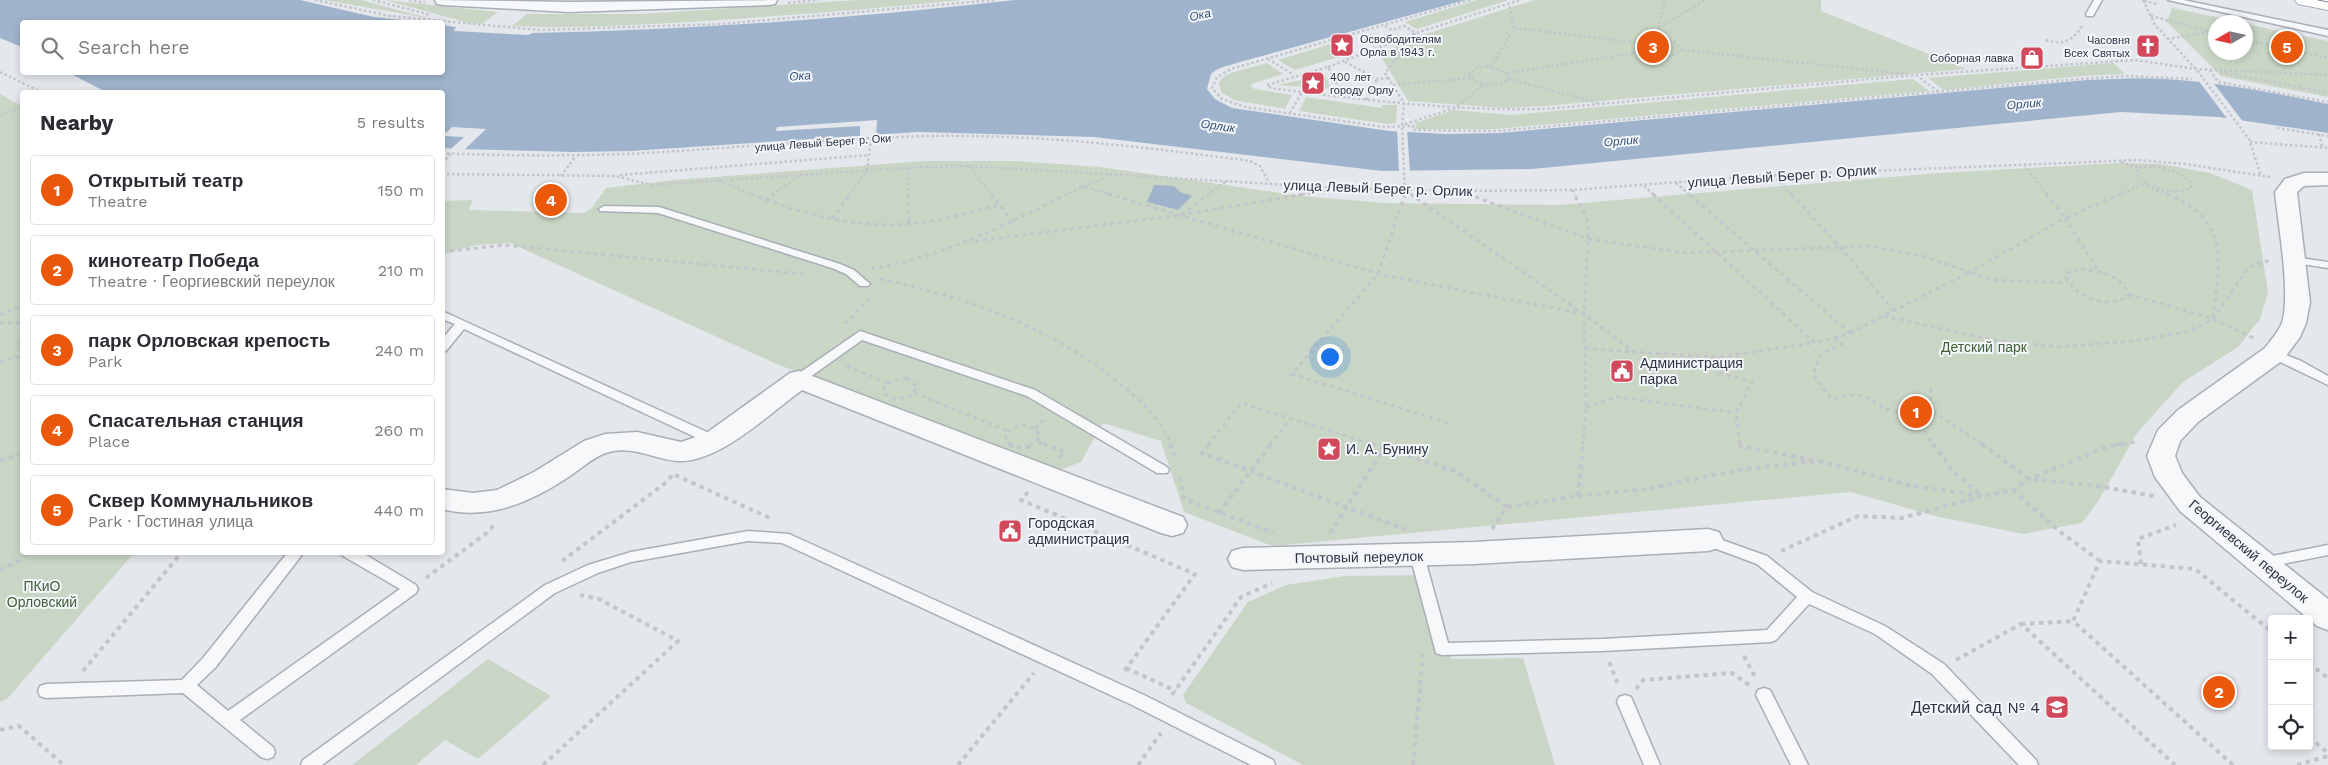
<!DOCTYPE html>
<html lang="en">
<head>
<meta charset="utf-8">
<style>
	body { margin:0; font-family:"Work Sans",sans-serif; background:#f7f7f7; color:#2b2b33 }
	.controls { position:absolute; right:15px; bottom:15px; display:grid; overflow:hidden; border-radius:5px; box-shadow:0 2px 8px #0003 }
	.controls button { width:45px; height:45px; display:grid; place-items:center; padding:0; border:0; border-bottom:1px solid #e1e1e2; background:#fff; color:#2b2b33; font:25px sans-serif }
	.compass { position:absolute; left:2208px; top:15px; width:45px; height:45px; border-radius:50%; background:#fff; box-shadow:0 2px 8px #0003; rotate:261deg }
	.you { position:absolute; left:1329px; top:356px; width:18px; height:18px; margin:-12px; border:4px solid #fff; border-radius:50%; background:#1a73e8; box-shadow:0 0 0 8px #1a73e833 }
	.badge { display:grid; place-items:center; width:32px; height:32px; border-radius:50%; background:#ea580c; color:#fff; font-size:16px; font-weight:700 }
	.pin { position:absolute; translate:-50% -50%; border:2px solid #fff; box-shadow:0 1px 5px #0006 }
	.list { margin:0; padding:0; list-style:none }
	h2 { display:flex; justify-content:space-between; align-items:center; height:65px; margin:0; padding:0 20px; font-size:21px }
	h2 small { font-size:16px; font-weight:400; color:#7c7c81 }
	.list li { display:grid; grid-template-columns:32px 1fr auto; gap:15px; align-items:center; box-sizing:border-box; height:70px; margin:0 10px 10px; padding:0 10px; border:1px solid #e1e1e2; border-radius:5px }
	.list b { display:block; font-size:19px; white-space:nowrap }
	.list p { margin:0; font-size:16px; white-space:nowrap; color:#7c7c81 }
	.list em { font-size:16px; font-style:normal; color:#7c7c81 }
	.icon { flex:none; width:28px; height:28px; fill:none; stroke:currentColor; stroke-width:2; stroke-linecap:round; stroke-linejoin:round }
	.map { position:relative; flex:none; width:2328px; height:765px; overflow:hidden }
	.search { position:absolute; background:#fff; box-shadow:0 2px 8px #0003; left:20px; top:20px; width:425px; height:55px; display:flex; align-items:center; gap:12px; box-sizing:border-box; padding:0 18px; border-radius:5px; color:#7c7c81; font-size:19px }
	.panel { position:absolute; background:#fff; box-shadow:0 2px 8px #0003; left:20px; top:90px; width:425px; height:465px; border-radius:5px }
	.map>svg:first-child { display:block }
	.green { fill:#c9d6c5 }
	.water { fill:#9fb4cc }
	.pier { fill:#e4e7ec }
	.lines { fill:none; stroke-linecap:round; stroke-linejoin:round }
	.lane-casing { stroke:#a9aeb7; stroke-width:3 }
	.street-casing { stroke:#a9aeb7; stroke-width:3 }
	.primary-casing { stroke:#a3abb8; stroke-width:2 }
	.path-far2 { stroke:#c2c5cb; stroke-width:2.5; stroke-dasharray:2.5 2.5; stroke-linecap:butt }
	.path-far1 { stroke:#c2c5cb; stroke-width:3; stroke-dasharray:4 4; stroke-linecap:butt }
	.path { stroke:#c2c5cb; stroke-width:4; stroke-dasharray:4.5 4.5; stroke-linecap:butt }
	.lane { fill:#f7f8fa; fill-rule:evenodd }
	.street { fill:#f7f8fa; fill-rule:evenodd }
	.primary { fill:#fff; fill-rule:evenodd }
	.tram { stroke:#7d8696; stroke-width:1 }
	.labels { text-anchor:middle; dominant-baseline:central; stroke-width:4; stroke-linejoin:round; paint-order:stroke }
	.far-poi-label { font-size:11px; fill:#2b3445; stroke:#f4f6f9; text-anchor:start }
	.far-street-label { font-size:11px; fill:#2b3445; stroke:#f4f6f9 }
	.far-water-label { font-size:12px; font-style:italic; fill:#34527a; stroke:#f4f6f9 }
	.street-label { font-size:14px; fill:#2b3445; stroke:#f4f6f9 }
	.park-label { font-size:14px; fill:#3f6138; stroke:#f4f6f9 }
	.poi-label { font-size:14px; fill:#2b3445; stroke:#f4f6f9; text-anchor:start }
	.near-poi-label { font-size:16px; fill:#2b3445; stroke:#f4f6f9; text-anchor:end }
</style>
</head>
<body>
<div class="map">
<svg width="2328" height="765" viewBox="0 0 2328 765">
	<rect width="100%" height="100%" fill="#e4e7ec"/>
	<path class="green" d="M 324,0 L 361,0 L 428,18 Z
		M 385,0 L 498,12 L 482,24 L 469,23 Z
		M 858,0 L 962,0 C 872,9 781,16 690,22 C 631,25 571,29 512,26 L 527,14 L 642,14 Z
		M 1477,0 L 1509,0 L 1417,29 L 1405,22 Z
		M 1535,0 L 1821,0 L 1821,11 L 1966,69 L 1543,106 L 1505,108 L 1408,101 L 1380,55 L 1413,38 Z
		M 2172,8 L 2240,22 L 2216,22 L 2216,52 L 2246,52 L 2246,24 L 2328,41 L 2328,97 L 2221,76 L 2167,22 Z
		M 1341,41 L 1346,55 L 1295,70 L 1278,60 Z
		M 1267,63 L 1283,74 L 1252,84 L 1251,87 L 1255,89 L 1292,95 L 1285,109 L 1234,100 L 1221,92 L 1219,83 L 1223,77 L 1231,73 Z
		M 2113,63 L 2125,74 L 2080,76 L 1944,90 L 1928,78 Z
		M 1325,75 L 1331,89 L 1277,85 Z
		M 1913,79 L 1929,91 L 1496,129 L 1416,129 L 1415,123 L 1454,110 L 1510,115 Z
		M 0,94 L 22,106 L 22,552 L 134,553 L 7,699 L 0,702 Z
		M 1306,97 L 1382,108 L 1382,105 L 1397,105 L 1396,123 L 1387,124 L 1299,111 Z
		M 925,161 L 1016,161 L 1100,167 L 1301,196 L 1385,203 L 1558,205 L 1939,173 L 2119,163 L 2161,164 L 2210,173 L 2252,190 L 2268,292 L 2260,319 L 2238,347 L 2183,382 L 2137,433 L 2099,500 L 2082,523 L 2023,534 L 1935,516 L 1851,492 L 1272,546 L 1184,512 L 1161,441 L 1103,423 L 1081,462 L 1054,472 L 779,365 L 510,243 L 476,245 L 443,254 L 443,201 L 473,200 L 469,210 L 583,213 L 591,209 L 606,188 L 674,180 Z
		M 1429,575 L 1451,659 L 1523,658 L 1555,765 L 1303,765 L 1186,703 L 1183,695 L 1248,602 L 1286,585 L 1345,576 Z
		M 488,659 L 551,696 L 478,759 L 445,740 L 416,765 L 352,765 Z"/>
	<path class="water" d="M 0,0 L 300,0 L 374,17 L 422,22 L 22,22 L 22,47 L 0,38 Z
		M 1015,0 L 1465,0 L 1226,66 L 1216,70 L 1211,74 L 1207,89 L 1215,99 L 1232,108 L 1389,131 L 1445,134 L 1500,133 L 2087,80 C 2112,79 2138,77 2164,79 C 2219,82 2274,93 2328,104 L 2328,133 L 2219,117 L 2121,112 L 1532,169 L 1382,171 L 1094,137 L 918,132 L 630,151 L 574,152 L 458,149 L 443,148 L 442,92 L 106,92 L 69,73 L 442,72 L 443,25 L 456,27 L 454,31 L 528,35 L 533,33 C 695,30 855,18 1015,0 Z
		M 1154,185 L 1174,186 L 1180,192 L 1192,196 L 1178,210 L 1147,202 Z"/>
	<path class="pier" d="M 2198,80 L 2212,81 L 2244,123 L 2229,121 Z
		M 877,120 L 876,137 L 860,138 L 860,126 L 776,131 L 777,127 Z
		M 452,127 L 486,129 L 463,151 L 450,150 L 464,137 L 443,136 L 443,132 L 447,132 Z
		M 1397,129 L 1407,129 L 1410,172 L 1399,172 Z"/>
	<g class="lines">
		<g class="lane-casing">
			<path id="lane" d="M 2094,0 L 2102,0 L 2093,16 L 2087,16 L 2086,14 Z
				M 2168,0 L 2183,0 L 2328,30 L 2328,36 Z
				M 604,206 L 659,207 L 840,264 L 854,270 L 870,284 L 868,286 L 860,286 L 846,274 L 832,268 L 658,213 L 600,211 L 599,209 Z
				M 2293,257 L 2328,262 L 2328,268 L 2289,262 L 2287,260 L 2289,258 Z
				M 442,311 L 720,438 L 722,441 L 720,444 L 710,444 L 464,329 L 446,351 L 442,352 L 442,339 L 455,324 L 442,319 Z
				M 860,331 L 1035,390 L 1167,467 L 1169,470 L 1167,473 L 1157,473 L 1027,396 L 862,340 L 803,382 L 795,382 L 793,379 L 795,376 Z
				M 2274,350 L 2301,361 L 2328,376 L 2328,385 L 2270,357 L 2268,354 Z
				M 748,531 L 789,534 L 1144,695 L 1273,760 L 1275,765 L 1251,765 L 1132,705 L 782,543 L 748,541 L 631,562 L 598,573 L 555,593 L 322,765 L 301,765 L 303,760 L 545,585 L 588,565 L 631,552 Z
				M 1708,535 L 1767,556 L 1812,592 L 1885,626 L 1944,664 L 2036,760 L 2038,765 L 2019,765 L 1932,674 L 1875,634 L 1809,604 L 1776,640 L 1771,642 L 1602,651 L 1442,655 L 1436,653 L 1410,555 L 1412,551 L 1417,550 L 1422,551 L 1424,555 L 1448,643 L 1602,639 L 1767,630 L 1797,597 L 1757,564 L 1703,544 L 1701,540 L 1703,536 Z
				M 2328,545 L 2328,555 L 2262,568 L 2257,567 L 2255,563 L 2257,559 L 2262,558 Z
				M 288,552 L 304,552 L 215,668 L 197,685 L 228,711 L 400,589 L 343,556 L 341,552 L 361,552 L 416,585 L 418,589 L 416,593 L 240,720 L 273,747 L 275,752 L 273,757 L 267,759 L 261,757 L 183,693 L 46,698 L 40,696 L 38,691 L 40,686 L 46,684 L 182,680 L 203,658 Z
				M 1764,688 L 1770,690 L 1808,765 L 1791,765 L 1756,695 L 1758,690 Z
				M 1625,695 L 1631,697 L 1660,765 L 1644,765 L 1617,702 L 1619,697 Z"/>
		</g>
		<g class="street-casing">
			<path id="street" d="M 435,0 L 569,2 L 777,0 L 775,4 L 769,5 L 569,12 L 443,5 L 437,4 Z
				M 2304,173 L 2328,173 L 2328,185 L 2304,186 L 2297,192 L 2310,302 L 2306,323 L 2300,337 L 2283,360 L 2198,422 L 2180,441 L 2175,456 L 2182,473 L 2200,497 L 2328,599 L 2328,630 L 2317,626 L 2180,511 L 2155,477 L 2147,456 L 2158,430 L 2178,410 L 2265,348 C 2271,340 2278,332 2282,323 C 2291,294 2278,224 2275,192 L 2285,179 Z
				M 799,371 L 1183,517 L 1187,525 L 1183,533 L 1172,536 L 1161,533 L 802,390 C 770,413 720,462 679,461 C 655,460 634,445 609,452 C 594,456 582,468 570,476 C 531,502 489,521 442,509 L 442,489 L 473,493 L 497,490 L 534,472 L 584,441 L 605,434 L 637,432 L 681,442 L 705,434 L 790,373 Z
				M 1708,529 L 1719,532 L 1723,540 L 1719,548 L 1708,551 L 1474,564 L 1243,570 L 1232,567 L 1228,559 L 1232,551 L 1243,548 L 1474,542 Z"/>
		</g>
		<g class="primary-casing">
			<path id="primary" d="M 2295,0 L 2328,0 L 2328,10 L 2298,4 Z"/>
		</g>
		<path class="path-far2" d="M 315,0 L 390,16 L 539,30 L 722,24 L 994,0
			M 373,0 L 431,15
			M 409,0 L 425,3
			M 1470,0 L 1231,69 L 1217,77 L 1212,88 L 1222,99 L 1245,107 L 1384,127 L 1413,126 L 1413,130 L 1497,131 L 2068,80 L 2126,76 L 2192,79
			M 2143,0 L 2155,25 L 2196,69 L 2249,139 L 2261,176
			M 2144,1 L 2157,4
			M 788,3 L 819,0
			M 2151,16 L 2216,33
			M 1385,26 L 1392,30 L 1404,26 L 1416,33
			M 1659,27 L 1706,0
			M 1514,28 L 1642,43
			M 1655,38 L 1665,0
			M 1649,39 L 1673,41 L 1682,50 C 1670,60 1653,55 1642,45 L 1645,40 Z
			M 2167,39 L 2208,32
			M 2046,40 C 2064,46 2073,40 2083,25
			M 2246,40 L 2328,58
			M 1682,50 L 1907,74
			M 1268,59 L 1294,75
			M 1345,62 L 1377,79 L 1388,78
			M 1487,66 L 1507,73 L 1509,79 C 1496,88 1478,87 1469,74 L 1477,68 Z
			M 1328,67 L 1416,33 L 1520,0
			M 1491,67 L 1514,28 L 1509,3
			M 2210,70 L 2218,82 L 2328,102
			M 0,72 L 41,92
			M 2220,72 L 2328,93
			M 1507,73 L 1648,51
			M 1916,75 L 1939,92
			M 1509,79 L 1598,103
			M 1393,85 L 1471,78
			M 1344,97 L 1328,67 L 1267,85 L 1271,88 C 1362,100 1453,111 1545,109 L 1916,75 L 2135,60 L 2196,69 L 2328,75
			M 1366,100 L 1377,79
			M 1290,113 L 1302,92
			M 0,116 L 22,107
			M 1405,124 L 1455,108 L 1484,84
			M 2277,128 L 2328,136
			M 2319,134 L 2322,147
			M 2250,142 L 2328,148
			M 442,153 C 503,156 564,156 625,154 C 727,149 828,138 930,136 C 1037,134 1144,147 1250,161 L 1260,166 L 1269,183
			M 2121,162 L 2139,168
			M 442,163 L 451,154
			M 2024,165 L 2047,195
			M 969,166 L 992,195
			M 2153,166 L 2177,172 L 2190,181 L 2191,188 C 2171,196 2150,189 2136,174 L 2139,168 Z
			M 908,168 L 908,195
			M 442,174 L 616,176 L 651,185 L 920,167 L 969,166 L 1341,188 L 1460,191 L 1572,190 L 1773,175 L 2138,160 L 2185,164 L 2270,177
			M 620,175 L 869,155
			M 1773,175 L 1792,195
			M 561,176 L 575,157
			M 719,181 L 754,195
			M 1676,183 L 1690,195
			M 2142,185 L 2170,195
			M 1081,186 L 1112,195
			M 1644,186 L 1654,195
			M 1572,190 L 1575,195
			M 1406,191 L 1412,195
			M 1463,192 L 1472,195
			M 772,195 L 801,175
			M 849,195 L 867,170 L 871,139
			M 1065,195 L 1106,177
			M 1207,195 L 1228,180
			M 1298,195 L 1335,189
			M 1405,195 L 1402,125 L 1404,103 L 1385,73 L 1416,33
			M 2118,195 L 2146,183"/>
		<path class="path-far1" d="M 751,194 C 801,214 854,228 908,224 C 939,222 969,212 999,205
			M 908,194 L 909,224
			M 991,194 L 1013,222
			M 1108,194 L 1383,275 L 1584,314 L 1588,239 L 1587,218 L 1574,194
			M 1405,194 L 1378,274 L 1292,374 L 1448,423
			M 1410,194 L 1584,314 L 1634,352 L 1718,357 L 1814,343
			M 1468,194 L 1588,239 L 1687,253 L 1870,246 L 1922,256 L 1970,272 L 2065,218 L 2099,272
			M 1653,194 L 1815,343 L 1850,333 L 1689,194
			M 1791,194 L 1840,247 L 1894,311
			M 2046,194 L 2065,218 L 2121,194
			M 2167,194 C 2230,220 2220,259 2213,317
			M 765,200 L 774,194
			M 1181,215 L 1305,194
			M 832,219 L 850,194
			M 975,241 L 1181,215 L 1209,194
			M 442,252 L 504,245 L 803,274
			M 871,269 C 942,257 1004,226 1067,194
			M 2081,269 C 2099,271 2124,275 2129,296 C 2107,309 2078,299 2066,277 L 2067,273 Z
			M 880,279 C 966,297 1049,326 1118,382 C 1141,401 1160,417 1171,445
			M 2129,294 L 2213,319 L 2256,339
			M 0,315 L 22,305
			M 1884,316 L 1999,341 L 2060,347 L 2142,340 L 2190,331 L 2213,319 L 2249,267 L 2270,260
			M 0,323 L 22,323
			M 845,324 L 868,301 L 867,297
			M 22,333 L 18,347 L 22,352
			M 1850,333 L 1970,272 L 1993,280 L 2067,283
			M 1835,338 L 1842,344 L 1821,354 L 1813,374 L 1831,399 C 1840,398 1849,394 1858,395 C 1869,396 1877,405 1886,409 C 1905,415 1937,414 1930,387
			M 1585,348 L 1634,352
			M 1718,357 L 1719,373 L 1752,382 L 1736,413 L 1740,445
			M 0,362 L 22,356
			M 847,366 L 888,383
			M 907,378 L 917,386 L 911,396 L 896,399 L 885,394 L 884,387 L 891,381 Z
			M 914,393 L 1008,431
			M 1586,407 L 1617,397 L 1736,413
			M 1926,407 L 1983,445
			M 1910,412 L 1934,445
			M 1035,428 L 1044,420
			M 1038,442 L 1047,445
			M 1011,445 L 1007,442 L 1005,435 C 1015,423 1029,422 1039,434 L 1039,438 L 1031,445
			M 1208,445 L 1241,403 L 1375,445
			M 1270,445 L 1290,419
			M 1583,445 L 1586,407 L 1584,315
			M 2115,445 L 2136,442"/>
		<path class="path" d="M 1009,444 L 1013,447 L 1029,447 L 1033,444
			M 1043,444 L 1065,451 L 1059,458
			M 1170,444 L 1175,457
			M 1209,444 L 1202,453 L 1407,530
			M 1371,444 L 1384,448
			M 1740,444 L 1740,446 L 1814,460
			M 1933,444 L 1954,472 L 1982,496
			M 1982,444 L 2029,479 L 2098,486 L 2154,496
			M 0,460 L 22,454
			M 675,475 L 772,519
			M 1180,477 L 1184,499 L 1274,533
			M 2013,490 L 2059,531 L 2100,561
			M 1028,492 L 1021,500 L 1195,574 L 1123,673
			M 1578,496 L 1583,444
			M 1219,513 L 1271,444
			M 1492,529 L 1507,507 L 1578,496 L 1646,489 L 1738,470 L 1820,461 L 1908,485 L 1982,496 L 2013,490 L 2029,479 L 2109,446 L 2124,444
			M 1330,533 L 1384,448 L 1455,471 L 1507,507
			M 1781,551 L 1858,516 L 1902,518 L 1979,497
			M 562,561 L 668,481 L 674,472
			M 2141,564 L 2138,539 L 2176,525
			M 0,570 L 18,561 L 28,552
			M 426,578 L 488,532 L 495,523
			M 2021,624 L 2073,621
			M 1744,656 L 1756,679
			M 1956,660 L 2021,624 L 2175,765
			M 1609,662 L 1618,684
			M 2309,663 L 2328,678
			M 1126,668 L 1176,691
			M 83,671 L 182,552
			M 1636,689 L 1643,680 L 1732,673 L 1749,685
			M 1172,695 L 1241,597 L 1272,583
			M 0,730 L 19,726 L 64,765
			M 2309,737 L 2328,753
			M 543,765 L 678,641 L 599,599 L 580,595
			M 958,765 L 1034,673
			M 1138,765 L 1161,733
			M 1413,765 L 1423,654
			M 2233,765 L 2073,621 L 2100,561 L 2195,569 L 2272,632
			M 2297,765 L 2328,756"/>
		<use href="#lane" class="lane"/>
		<use href="#street" class="street"/>
		<use href="#primary" class="primary"/>
		<path class="tram" d="M 2318,0 L 2328,2"/>
	</g>
	<defs>
		<g id="sight-square" transform="scale(1.25)"><rect x="-9" y="-9" width="18" height="18" rx="4" fill="#d1495b" stroke="#f4f6f9"/><path d="M0-6L1.8-2.2L6-1.7L2.9 1.2L3.7 5.4L0 3.3L-3.7 5.4L-2.9 1.2L-6-1.7L-1.8-2.2Z" fill="#fff"/></g>
		<g id="church-square" transform="scale(1.25)"><rect x="-9" y="-9" width="18" height="18" rx="4" fill="#d1495b" stroke="#f4f6f9"/><path d="M-1.2-6h2.4v3.5h3.3v2.4h-3.3V6h-2.4V-.1h-3.3v-2.4h3.3Z" fill="#fff"/></g>
		<g id="shop-square" transform="scale(1.25)"><rect x="-9" y="-9" width="18" height="18" rx="4" fill="#d1495b" stroke="#f4f6f9"/><path d="M-5-2.5h2.3a2.7 3.5 0 0 1 5.4 0H5L5.5 6h-11ZM-1.5-2.5h3a1.5 2.3 0 0 0-3 0Z" fill="#fff"/></g>
		<g id="civic-square" transform="scale(1.25)"><rect x="-9" y="-9" width="18" height="18" rx="4" fill="#d1495b" stroke="#f4f6f9"/><path d="M-.6-6.5H3V-4.5H.6V-3L4-1V1h2V6H-6V1h2V-1L-.6-3ZM-1.2 2.5V6h2.4V2.5Z" fill="#fff"/></g>
		<g id="school-square" transform="scale(1.25)"><rect x="-9" y="-9" width="18" height="18" rx="4" fill="#d1495b" stroke="#f4f6f9"/><path d="M0-5L7-2L0 1L-7-2ZM-4 1L0 2.5L4 1V4Q0 6-4 4Z" fill="#fff"/></g>
	</defs>
	<g fill-rule="evenodd">
		<use href="#sight-square" x="1342" y="45"/>
		<use href="#church-square" x="2148" y="46"/>
		<use href="#shop-square" x="2032" y="58"/>
		<use href="#sight-square" x="1313" y="83"/>
		<use href="#civic-square" x="1622" y="371"/>
		<use href="#sight-square" x="1329" y="449"/>
		<use href="#civic-square" x="1010" y="531"/>
		<use href="#school-square" x="2057" y="707"/>
	</g>
	<g class="labels">
		<g class="far-poi-label">
			<text x="1360" y="39">Освободителям<tspan x="1360" dy="13">Орла в 1943 г.</tspan></text>
			<text x="2130" y="40" text-anchor="end">Часовня<tspan x="2130" dy="13">Всех Святых</tspan></text>
			<text x="2014" y="58" text-anchor="end">Соборная лавка</text>
			<text x="1330" y="77">400 лет<tspan x="1330" dy="13">городу Орлу</tspan></text>
		</g>
		<g class="far-street-label">
			<text transform="translate(823 143) rotate(-4)">улица Левый Берег р. Оки</text>
		</g>
		<g class="far-water-label">
			<text transform="translate(1200 15) rotate(-12)">Ока</text>
			<text transform="translate(800 76) rotate(-4)">Ока</text>
			<text transform="translate(2024 104) rotate(-5)">Орлик</text>
			<text transform="translate(1218 126) rotate(8)">Орлик</text>
			<text transform="translate(1621 141) rotate(-5)">Орлик</text>
		</g>
		<g class="street-label">
			<text transform="translate(1782 176) rotate(-4)">улица Левый Берег р. Орлик</text>
			<text transform="translate(1378 188) rotate(2)">улица Левый Берег р. Орлик</text>
			<text transform="translate(2249 551) rotate(40)">Георгиевский переулок</text>
			<text transform="translate(1359 557) rotate(-1)">Почтовый переулок</text>
		</g>
		<g class="park-label">
			<text x="1984" y="347">Детский парк</text>
			<text x="42" y="586">ПКиО<tspan x="42" dy="16">Орловский</tspan></text>
		</g>
		<g class="poi-label">
			<text x="1640" y="363">Администрация<tspan x="1640" dy="16">парка</tspan></text>
			<text x="1346" y="449">И. А. Бунину</text>
			<text x="1028" y="523">Городская<tspan x="1028" dy="16">администрация</tspan></text>
		</g>
		<g class="near-poi-label">
			<text x="2040" y="707">Детский сад № 4</text>
		</g>
	</g>
</svg>
<div class="controls">
<button>+</button>
<button>−</button>
<button><svg class="icon" aria-label="locate" viewBox="0 0 24 24"><circle cx="12" cy="12" r="6"/><path d="M12 2v4M12 18v4M2 12h4M18 12h4"/></svg></button>
</div>
<svg class="compass" viewBox="-18 -18 36 36"><path d="M0-13l5 13h-10z" fill="#e53935"/><path d="M0 13l5-13h-10z" fill="#7c7c81"/></svg>
<div class="you"></div>
<div class="pin badge" style="left:1916px;top:412px">1</div>
<div class="pin badge" style="left:2219px;top:692px">2</div>
<div class="pin badge" style="left:1653px;top:47px">3</div>
<div class="pin badge" style="left:551px;top:200px">4</div>
<div class="pin badge" style="left:2287px;top:47px">5</div>
<div class="search"><svg class="icon" aria-label="search" viewBox="0 0 24 24"><circle cx="10" cy="10" r="6"/><path d="M15 15l6 6"/></svg>Search here</div>
<section class="panel">
<h2>Nearby<small>5 results</small></h2>
<ul class="list">
<li><span class="badge">1</span><div><b>Открытый театр</b><p>Theatre</p></div><em>150 m</em></li>
<li><span class="badge">2</span><div><b>кинотеатр Победа</b><p>Theatre · Георгиевский переулок</p></div><em>210 m</em></li>
<li><span class="badge">3</span><div><b>парк Орловская крепость</b><p>Park</p></div><em>240 m</em></li>
<li><span class="badge">4</span><div><b>Спасательная станция</b><p>Place</p></div><em>260 m</em></li>
<li><span class="badge">5</span><div><b>Сквер Коммунальников</b><p>Park · Гостиная улица</p></div><em>440 m</em></li>
</ul>
</section>
</div>
</body>
</html>
